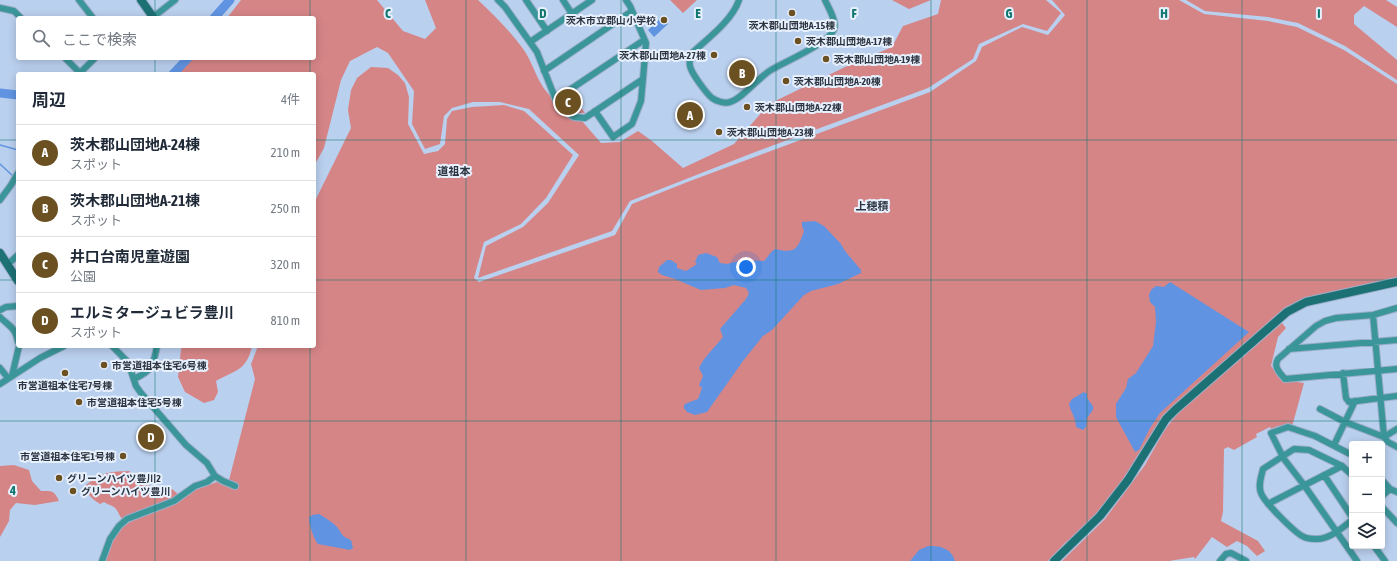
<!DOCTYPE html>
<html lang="ja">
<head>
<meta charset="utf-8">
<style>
	body { margin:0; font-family:"Asap Condensed","Noto Sans JP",sans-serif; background:#f2f2f3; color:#1f2937 }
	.controls { position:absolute; right:12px; bottom:12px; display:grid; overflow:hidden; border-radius:4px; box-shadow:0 2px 10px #0003 }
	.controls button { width:36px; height:36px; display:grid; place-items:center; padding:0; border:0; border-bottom:1px solid #e0e1e3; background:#fff; color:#1f2937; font:20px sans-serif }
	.you { position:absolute; left:746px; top:267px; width:14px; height:14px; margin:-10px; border:3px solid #fff; border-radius:50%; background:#1a73e8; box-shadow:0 0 0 6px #1a73e833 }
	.badge { display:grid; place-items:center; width:26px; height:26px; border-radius:50%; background:#6b5022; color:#fff; font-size:13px; font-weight:700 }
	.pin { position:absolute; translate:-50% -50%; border:2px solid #fff; box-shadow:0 1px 4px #0006 }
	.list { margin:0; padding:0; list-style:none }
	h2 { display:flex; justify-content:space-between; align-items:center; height:52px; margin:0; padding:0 16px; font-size:17px }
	h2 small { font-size:13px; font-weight:400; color:#747a83 }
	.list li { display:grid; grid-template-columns:26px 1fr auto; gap:12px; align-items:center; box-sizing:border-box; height:56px; padding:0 16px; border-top:1px solid #e0e1e3 }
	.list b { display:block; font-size:15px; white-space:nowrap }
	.list p { margin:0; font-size:13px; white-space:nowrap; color:#747a83 }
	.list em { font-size:13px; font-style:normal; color:#747a83 }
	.icon { flex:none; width:22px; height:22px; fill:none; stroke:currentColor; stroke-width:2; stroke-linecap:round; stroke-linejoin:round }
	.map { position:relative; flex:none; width:1397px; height:561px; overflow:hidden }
	.search { position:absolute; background:#fff; box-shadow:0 2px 10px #0003; left:16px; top:16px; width:300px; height:44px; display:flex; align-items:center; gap:10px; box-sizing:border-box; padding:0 14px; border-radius:4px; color:#747a83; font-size:15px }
	.panel { position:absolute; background:#fff; box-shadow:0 2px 10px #0003; left:16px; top:72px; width:300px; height:276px; border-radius:4px }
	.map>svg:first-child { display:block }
	.green { fill:#d68587 }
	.water { fill:#6094e2 }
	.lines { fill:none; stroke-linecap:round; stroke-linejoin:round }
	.stream { stroke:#6094e2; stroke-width:1.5 }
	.river { stroke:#6094e2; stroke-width:9 }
	.street-casing { stroke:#9baec9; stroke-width:8 }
	.secondary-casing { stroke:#9baec9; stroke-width:10 }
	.street { stroke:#3b9699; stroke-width:6 }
	.secondary { stroke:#1c7174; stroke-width:8 }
	.grid { fill:none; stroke:#0f766e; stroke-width:1; stroke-opacity:0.55 }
	.poi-dot { fill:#6b5022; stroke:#e7f0fd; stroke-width:1.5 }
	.labels { text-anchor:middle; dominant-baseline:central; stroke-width:4; stroke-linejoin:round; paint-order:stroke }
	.poi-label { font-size:10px; font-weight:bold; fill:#2d3541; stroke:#e7f0fd; text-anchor:start }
	.neighbourhood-label { font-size:11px; font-weight:bold; fill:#2d3541; stroke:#e7f0fd }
	.grid-label { font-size:13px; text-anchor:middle; font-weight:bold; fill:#0f766e; stroke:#e7f0fd; stroke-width:4; stroke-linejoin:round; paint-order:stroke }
</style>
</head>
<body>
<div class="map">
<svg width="1397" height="561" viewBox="0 0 1397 561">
	<rect width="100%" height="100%" fill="#bad0ef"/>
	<path class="green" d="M 241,0 L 377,0 L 403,31 L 425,39 L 436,28 L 425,0 L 478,0 C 495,16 511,32 524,50 C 537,70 538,90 560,103 L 561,99 L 570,92 L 585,113 L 575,113 L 601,143 L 620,142 L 638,131 L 652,141 L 683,168 L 734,144 L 769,104 L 845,67 L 892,47 L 903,26 L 938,14 L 941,0 L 1046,0 L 1061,13 L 1047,31 L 1023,24 L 979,44 L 973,59 L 928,88 L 750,154 L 630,201 L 612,231 L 478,278 L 486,246 L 523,227 L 548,203 L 579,155 L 529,109 L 500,102 L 473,102 L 452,108 L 444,116 L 440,144 L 425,149 L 412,124 L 414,91 L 388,53 L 377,47 L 350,61 L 341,80 L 324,148 L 314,166 L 314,74 L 177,74 L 193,58 L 314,58 L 314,18 L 227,18 Z
		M 670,0 L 697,0 L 683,13 Z
		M 892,0 L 931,0 L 909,9 Z
		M 1052,0 L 1179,0 L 1204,14 L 1268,21 L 1297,27 L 1344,50 L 1397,84 L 1397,277 L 1305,299 L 1176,404 L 1126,477 L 1098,514 L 1064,544 L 1048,561 L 105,561 L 113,539 L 121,528 L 130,522 L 175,503 L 195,490 L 217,482 L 222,476 L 229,480 L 255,379 L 251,364 L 258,346 L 314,346 L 314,203 L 351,128 L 348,110 L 351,90 L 357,78 L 371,67 L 388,68 L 398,75 L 405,83 L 409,97 L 408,124 L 424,154 L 438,151 L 445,144 L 447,119 L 452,111 L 472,107 L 504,105 L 524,111 L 573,155 L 546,198 L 521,224 L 484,242 L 474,278 L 479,282 L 615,235 L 632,204 L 690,181 L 930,92 L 976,61 L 982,47 L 1022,27 L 1048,35 L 1065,15 Z
		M 1186,0 L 1386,0 L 1397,7 L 1397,27 L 1364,6 L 1354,15 L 1354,24 L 1397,60 L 1397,80 L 1345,46 L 1298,23 L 1268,17 L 1205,11 Z
		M 1282,323 L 1286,328 L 1278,337 L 1271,366 L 1283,380 L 1304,383 L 1293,423 L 1292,426 L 1278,426 L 1271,429 L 1270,427 L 1256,434 L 1257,437 L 1234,450 L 1228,447 L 1224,449 L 1223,512 L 1221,521 L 1258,541 L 1265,551 L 1257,556 L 1247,546 L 1237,541 L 1227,547 L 1212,537 L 1195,559 L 1194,557 L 1169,561 L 1062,561 L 1105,519 L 1145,465 L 1164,431 L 1177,414 Z
		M 183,346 L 252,346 C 247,370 236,370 216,381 L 218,392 L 214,400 L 204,403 L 185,392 L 178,377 L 181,349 Z
		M 14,465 L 29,470 L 32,481 L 41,491 C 52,491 54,490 59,501 L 35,505 L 16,503 L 10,510 L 9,521 L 0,537 L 0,466 Z
		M 129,471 L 159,492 L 172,489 L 179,495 L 173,499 L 122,519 C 119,515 119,513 116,509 C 113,505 108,505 104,502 L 100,504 L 94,500 L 86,492 L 86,485 C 103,472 107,472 129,471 Z"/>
	<path class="water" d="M 662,17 L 668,24 L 654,37 L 648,30 Z
		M 815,221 L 824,226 L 841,244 L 845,251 L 861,270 L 861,273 L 838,284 L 811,291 L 804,295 L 772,330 L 763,336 L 743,361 L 707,412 L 695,415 L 687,412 L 684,408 L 684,405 L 687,403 L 698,399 L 702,388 L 699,385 L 703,376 L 699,368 C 703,358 716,346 723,337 L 720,329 L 746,299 L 749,293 L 746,288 L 734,285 L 725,288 L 701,290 L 675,279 L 662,275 L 658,272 L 659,267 L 667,260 L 671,260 L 677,264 L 677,268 L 686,271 L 697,264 L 695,262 L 698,255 L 706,253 L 717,257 L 720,263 L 727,264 L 743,260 L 764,261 C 768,257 770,252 775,249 C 795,254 798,249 804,231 L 802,226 L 802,222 Z
		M 1170,282 L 1249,332 L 1160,413 L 1150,428 L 1139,450 L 1135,452 L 1116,417 L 1116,404 L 1126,388 L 1128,379 L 1136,373 L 1153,346 L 1156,322 L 1155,307 L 1150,302 L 1149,295 L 1151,290 L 1156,286 L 1164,287 Z
		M 1084,392 L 1087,394 L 1087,398 L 1093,406 L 1093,410 L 1087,418 L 1086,427 L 1083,430 L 1076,427 C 1076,418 1071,413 1069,404 L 1072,399 Z
		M 319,514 C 323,516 335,524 337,527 C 343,535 341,536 351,540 L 353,548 L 350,550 L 318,544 C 314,540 309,524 309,518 L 312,515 Z
		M 928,546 C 941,546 951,548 955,561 L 910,561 L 919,550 Z"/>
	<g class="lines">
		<path class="stream" d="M 0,145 L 18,150
			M 0,164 L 13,176"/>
		<path class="river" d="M 214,18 L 230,0
			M 173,74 L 188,58
			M 0,93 L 18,95"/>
		<g class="street-casing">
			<path id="street" d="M 79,0 L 93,18
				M 498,0 L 505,7 L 537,52 L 559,108 L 574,117 L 585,118 L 643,79 L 646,43 L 630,6 L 626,0
				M 526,0 L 547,31
				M 563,0 L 572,14
				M 739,0 C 732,21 707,39 691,54 C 690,58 689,62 690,66 C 691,73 707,94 712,98 C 716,101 725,104 730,102 C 742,99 759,77 771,70 C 784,62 830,43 834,29 C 837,21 828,7 825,0
				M 0,8 L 14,11 L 21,18
				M 152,18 L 175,0
				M 530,42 L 592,0
				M 65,58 L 80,73
				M 544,71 L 632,11
				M 79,74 L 95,58
				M 556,99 L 644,40
				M 595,111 L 613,137 L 632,124 L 641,101 L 643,79
				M 0,200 L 11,185 L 18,173
				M 8,264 L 18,255
				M 1397,308 L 1373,315 L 1336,318 L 1325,321 L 1316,326 L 1278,359 C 1273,367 1280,373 1285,379 L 1397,369
				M 0,310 L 6,307 L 18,306
				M 1373,315 L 1384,437 L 1388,442 L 1397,447
				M 0,317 C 10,327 15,327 18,342
				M 112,346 L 128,362 L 136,386 L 141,393 L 186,445 L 207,463 L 215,476 L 223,481 L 235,486
				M 1289,349 L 1397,340
				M 0,368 L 8,378
				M 1343,373 L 1346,398 L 1349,402 L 1397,396
				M 12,376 L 19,346
				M 134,379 C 153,370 153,366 157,346
				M 0,384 L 40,358 L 64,346
				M 1320,409 L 1345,422 L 1384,437 L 1397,429
				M 1334,445 L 1355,401
				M 1352,455 L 1315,436 L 1288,427 L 1271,433 L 1284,459 L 1304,485 L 1357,561
				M 1324,475 L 1352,517
				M 1352,475 L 1342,466 L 1309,450 L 1294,449 L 1263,469 C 1261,477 1258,486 1261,493 C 1264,502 1296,534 1304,537 C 1308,539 1313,539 1317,539 C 1330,539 1342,528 1352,520
				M 1382,480 L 1390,489 L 1397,492
				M 1382,496 L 1390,489
				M 1268,504 L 1342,466
				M 1382,507 L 1397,523
				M 1374,546 L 1385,561
				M 102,561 L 110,539 L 119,526 L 127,519 L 174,501 L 195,486 L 207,482 L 215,476
				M 1220,561 L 1226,554 L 1231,553 L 1246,561"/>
		</g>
		<g class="secondary-casing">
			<path id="secondary" d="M 141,0 L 153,17
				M 0,253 L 18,281
				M 1054,561 L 1100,516 L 1128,480 L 1166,419 L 1175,410 L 1287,312 L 1306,302 L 1397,282"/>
		</g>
		<use href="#street" class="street"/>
		<use href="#secondary" class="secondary"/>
	</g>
	<path class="grid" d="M 155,0 L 155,18M 310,0 L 310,18M 466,0 L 466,561M 621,0 L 621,561M 776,0 L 776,561M 931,0 L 931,561M 1087,0 L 1087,561M 1242,0 L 1242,561M 155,58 L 155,74M 310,58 L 310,74M 0,140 L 18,140M 314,140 L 1397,140M 0,280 L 18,280M 314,280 L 1397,280M 155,346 L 155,561M 310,346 L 310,561M 0,421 L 1397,421"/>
	<g class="poi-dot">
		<circle cx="792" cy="13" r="4"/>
		<circle cx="664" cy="20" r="4"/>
		<circle cx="798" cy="41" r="4"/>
		<circle cx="714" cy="55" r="4"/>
		<circle cx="826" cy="59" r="4"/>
		<circle cx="786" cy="81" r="4"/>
		<circle cx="747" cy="107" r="4"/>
		<circle cx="719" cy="132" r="4"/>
		<circle cx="104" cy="365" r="4"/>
		<circle cx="65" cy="373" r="4"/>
		<circle cx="79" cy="402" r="4"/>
		<circle cx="123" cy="456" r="4"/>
		<circle cx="59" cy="478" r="4"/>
		<circle cx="73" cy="491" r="4"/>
	</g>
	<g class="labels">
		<g class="poi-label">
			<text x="656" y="20" text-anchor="end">茨木市立郡山小学校</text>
			<text x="792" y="25" text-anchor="middle">茨木郡山団地A-15棟</text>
			<text x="806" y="41">茨木郡山団地A-17棟</text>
			<text x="706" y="55" text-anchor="end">茨木郡山団地A-27棟</text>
			<text x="834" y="59">茨木郡山団地A-19棟</text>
			<text x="794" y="81">茨木郡山団地A-20棟</text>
			<text x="755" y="107">茨木郡山団地A-22棟</text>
			<text x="727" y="132">茨木郡山団地A-23棟</text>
			<text x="112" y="365">市営道祖本住宅6号棟</text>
			<text x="65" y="385" text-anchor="middle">市営道祖本住宅7号棟</text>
			<text x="87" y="402">市営道祖本住宅5号棟</text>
			<text x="115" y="456" text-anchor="end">市営道祖本住宅1号棟</text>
			<text x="67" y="478">グリーンハイツ豊川2</text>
			<text x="81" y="491">グリーンハイツ豊川</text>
		</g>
		<g class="neighbourhood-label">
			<text x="454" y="171">道祖本</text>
			<text x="872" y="206">上穂積</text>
		</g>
	</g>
	<g class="grid-label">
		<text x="388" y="18">C</text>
		<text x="543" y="18">D</text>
		<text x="698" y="18">E</text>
		<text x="854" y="18">F</text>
		<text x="1009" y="18">G</text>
		<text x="1164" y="18">H</text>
		<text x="1319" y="18">I</text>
		<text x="13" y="495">4</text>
	</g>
</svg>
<div class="controls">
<button>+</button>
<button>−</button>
<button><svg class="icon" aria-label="layers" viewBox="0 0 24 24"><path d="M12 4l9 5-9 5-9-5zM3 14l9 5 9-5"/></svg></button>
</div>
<div class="you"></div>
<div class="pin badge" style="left:690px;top:115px">A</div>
<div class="pin badge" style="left:742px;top:73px">B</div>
<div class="pin badge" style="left:568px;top:102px">C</div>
<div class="pin badge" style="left:151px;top:437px">D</div>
<div class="search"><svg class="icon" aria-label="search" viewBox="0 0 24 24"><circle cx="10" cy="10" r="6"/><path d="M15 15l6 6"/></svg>ここで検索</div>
<section class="panel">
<h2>周辺<small>4件</small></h2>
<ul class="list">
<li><span class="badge">A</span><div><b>茨木郡山団地A-24棟</b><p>スポット</p></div><em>210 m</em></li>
<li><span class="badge">B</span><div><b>茨木郡山団地A-21棟</b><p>スポット</p></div><em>250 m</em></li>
<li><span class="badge">C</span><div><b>井口台南児童遊園</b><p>公園</p></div><em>320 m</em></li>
<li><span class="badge">D</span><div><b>エルミタージュビラ豊川</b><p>スポット</p></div><em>810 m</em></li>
</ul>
</section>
</div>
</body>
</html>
